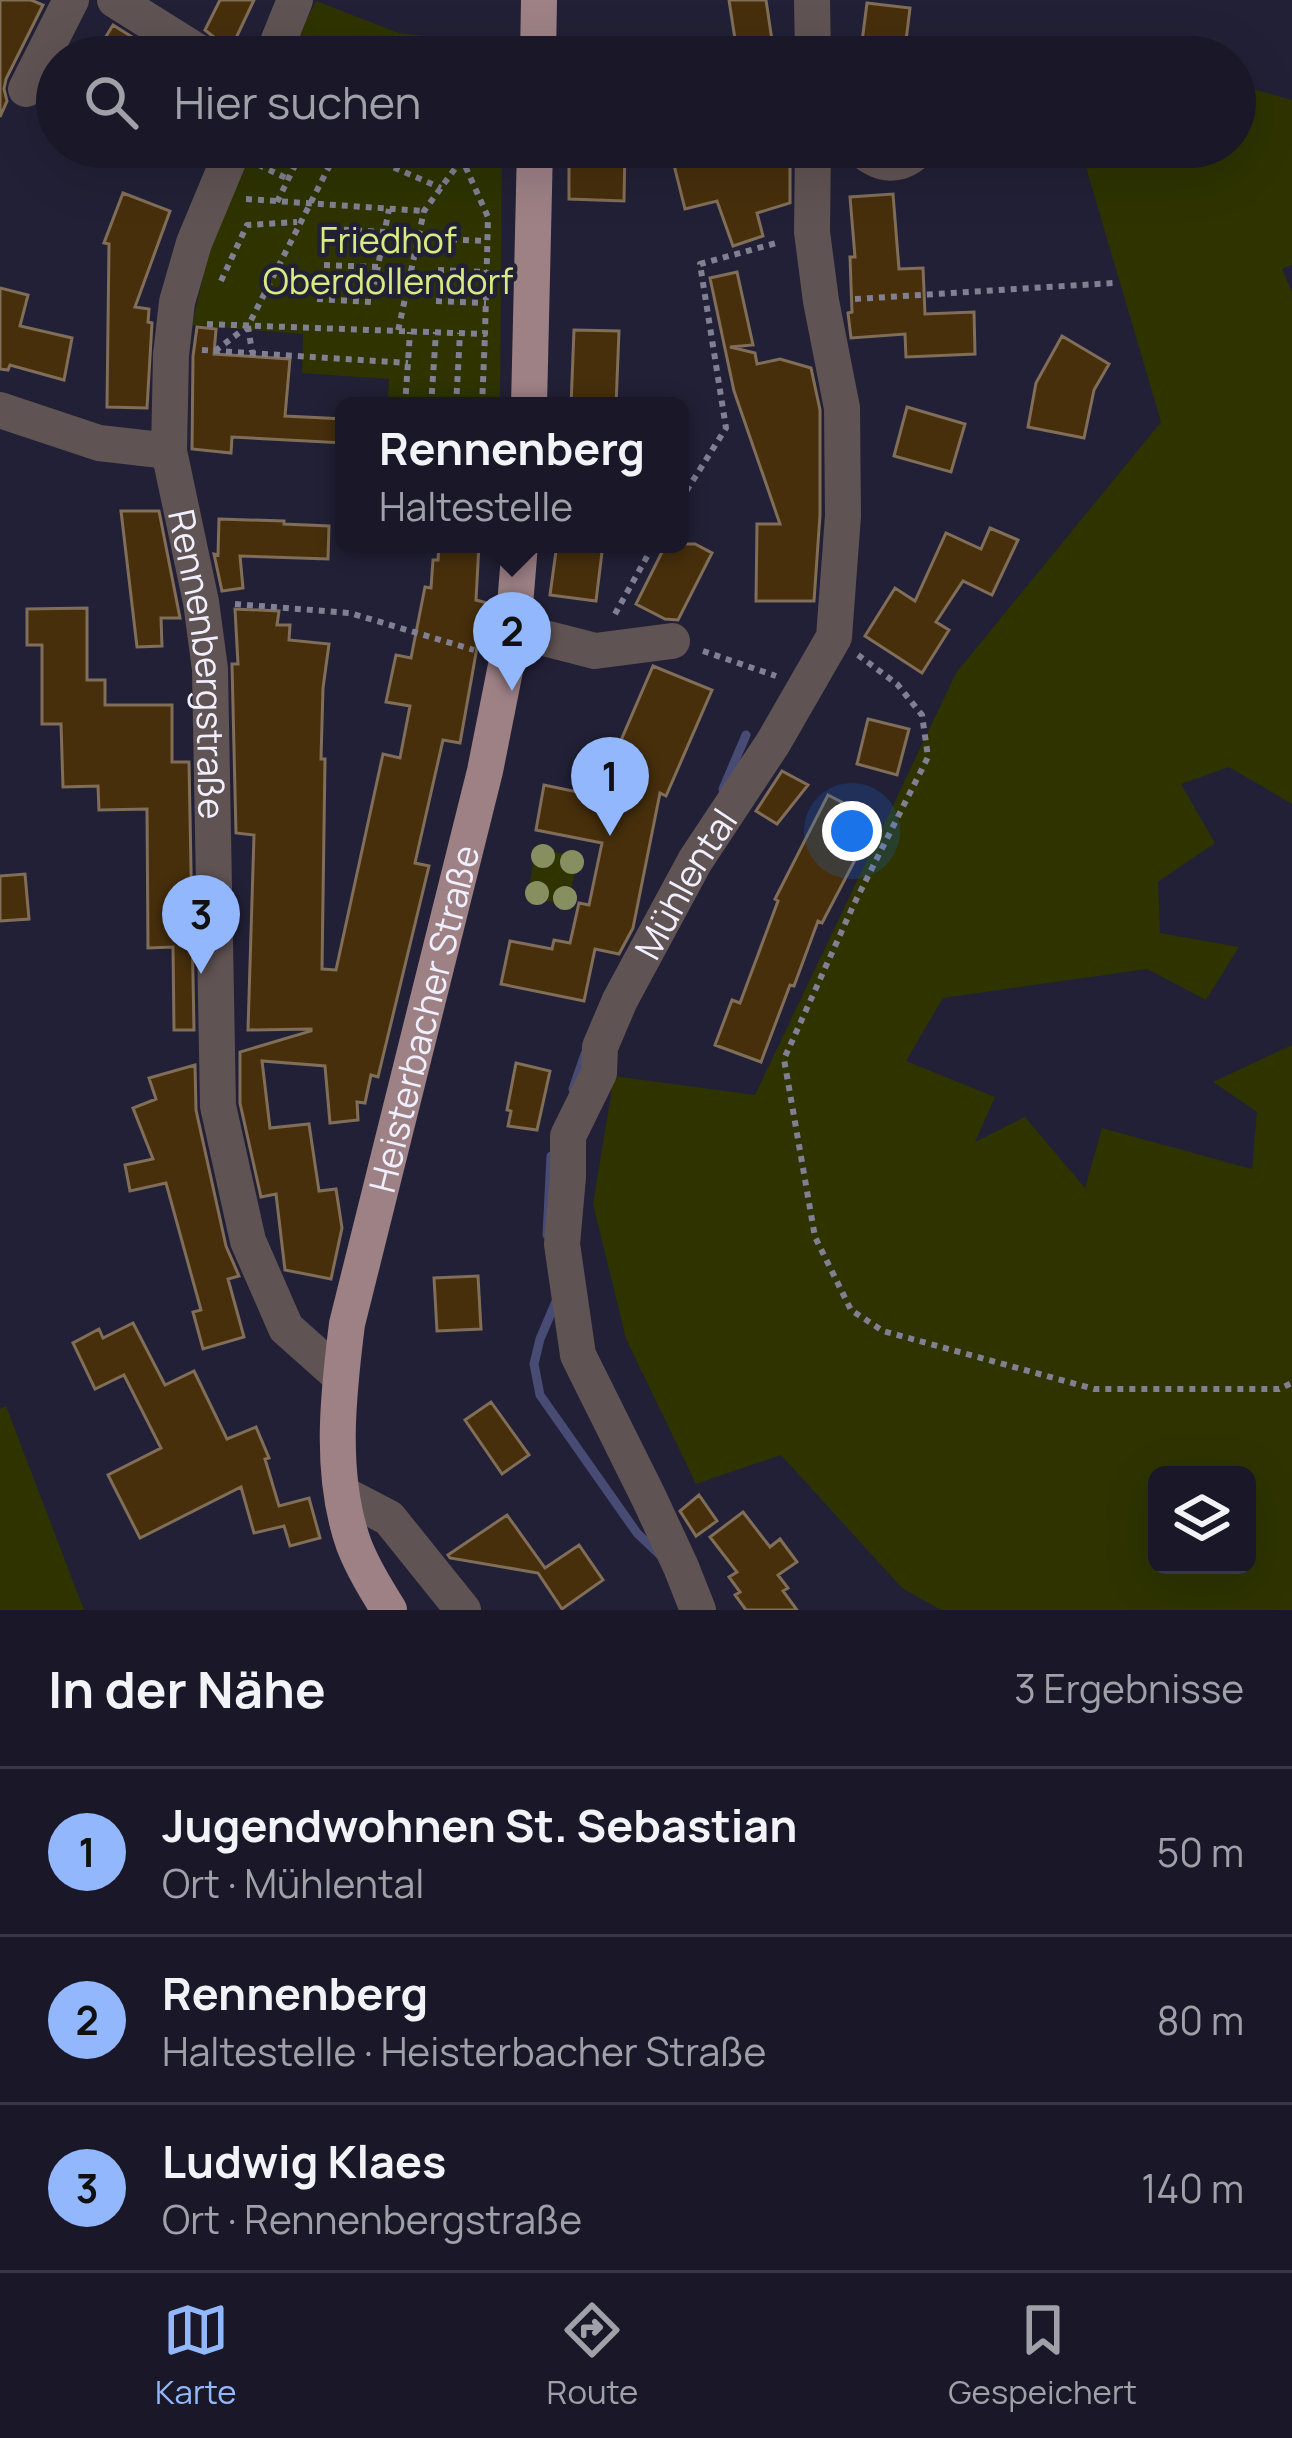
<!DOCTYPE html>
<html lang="de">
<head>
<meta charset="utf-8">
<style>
	body { margin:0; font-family:Manrope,sans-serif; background:#272534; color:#f1f3f6 }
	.controls { position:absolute; right:36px; bottom:36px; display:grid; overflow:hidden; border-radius:18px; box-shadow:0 12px 48px #0002 }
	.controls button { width:108px; height:108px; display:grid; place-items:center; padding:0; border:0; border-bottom:3px solid #383745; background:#1a1828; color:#f1f3f6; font:60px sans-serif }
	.you { position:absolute; left:852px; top:831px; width:42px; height:42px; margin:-30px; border:9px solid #fff; border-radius:50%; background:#1a73e8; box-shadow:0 0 0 18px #1a73e833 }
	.badge { display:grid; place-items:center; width:78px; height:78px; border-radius:50%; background:#92b7fd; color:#111; font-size:39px; font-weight:700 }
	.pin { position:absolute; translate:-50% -99px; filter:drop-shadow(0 3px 6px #0008) }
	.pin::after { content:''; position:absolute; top:63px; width:42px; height:36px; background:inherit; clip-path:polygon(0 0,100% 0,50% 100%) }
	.popup { position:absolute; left:335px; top:397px; width:354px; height:156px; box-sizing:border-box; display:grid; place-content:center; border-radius:18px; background:#1a1828; filter:drop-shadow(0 3px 9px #0005); font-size:39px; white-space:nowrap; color:#9fa0a8 }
	.popup b { font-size:45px; color:#f1f3f6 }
	.popup::after { content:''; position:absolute; left:50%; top:100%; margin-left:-24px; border:24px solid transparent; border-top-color:#1a1828 }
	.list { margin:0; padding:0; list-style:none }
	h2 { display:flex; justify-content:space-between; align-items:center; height:156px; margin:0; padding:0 48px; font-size:51px }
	h2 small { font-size:39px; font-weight:400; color:#9fa0a8 }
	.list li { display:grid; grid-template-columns:78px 1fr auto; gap:36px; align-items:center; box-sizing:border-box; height:168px; padding:0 48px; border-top:3px solid #383745 }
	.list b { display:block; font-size:45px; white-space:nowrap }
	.list p { margin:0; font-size:39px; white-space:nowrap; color:#9fa0a8 }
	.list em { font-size:39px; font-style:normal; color:#9fa0a8 }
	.icon { flex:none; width:66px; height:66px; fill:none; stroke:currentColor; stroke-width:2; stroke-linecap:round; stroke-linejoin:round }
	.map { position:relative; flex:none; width:1292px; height:1610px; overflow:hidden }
	.search { position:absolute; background:#1a1828; box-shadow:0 12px 48px #0002; left:36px; right:36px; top:36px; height:132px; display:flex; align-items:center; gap:30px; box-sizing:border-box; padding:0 42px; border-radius:66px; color:#9fa0a8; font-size:45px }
	.sheet { height:660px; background:#1a1828 }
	nav { display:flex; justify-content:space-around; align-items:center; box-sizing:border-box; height:168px; border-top:3px solid #383745; background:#1a1828; font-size:33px; color:#9fa0a8 }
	nav a { display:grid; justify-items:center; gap:6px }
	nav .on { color:#92b7fd }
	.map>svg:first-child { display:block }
	.green { fill:#2e3300; fill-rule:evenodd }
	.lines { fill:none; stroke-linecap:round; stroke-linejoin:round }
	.stream { stroke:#484b74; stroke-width:9 }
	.building { fill:#472f0c; stroke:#816e58; stroke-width:3 }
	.path { stroke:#817f92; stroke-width:6; stroke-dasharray:6 6; stroke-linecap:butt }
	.minor { stroke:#605354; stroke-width:36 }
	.major { stroke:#9d8185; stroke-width:36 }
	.tree { fill:#878f60 }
	.labels { text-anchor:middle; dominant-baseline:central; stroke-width:9; stroke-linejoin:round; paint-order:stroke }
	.park-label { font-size:36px; fill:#daea82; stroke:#222036 }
	.street-label { font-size:36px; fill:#f0effe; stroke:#222036 }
</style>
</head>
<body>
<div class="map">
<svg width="1292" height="1610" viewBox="0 0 1292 1610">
	<rect width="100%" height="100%" fill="#222036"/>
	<path class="green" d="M 316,1 L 399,33 L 503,45 L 502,57 L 287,57 Z
		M 1235,84 L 1292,100 L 1292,265 L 1282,269 L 1292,292 L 1292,804 L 1229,767 L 1181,784 L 1215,843 L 1158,882 L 1160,933 L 1239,947 L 1206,1000 L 1147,969 L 943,998 L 906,1061 L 995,1097 L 975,1142 L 1025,1117 L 1085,1188 L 1102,1128 L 1252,1169 L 1257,1112 L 1213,1082 L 1292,1045 L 1292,1610 L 941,1610 L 902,1588 L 781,1455 L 696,1484 L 626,1339 L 593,1204 L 614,1076 L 755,1095 L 956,673 L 1161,422 L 1080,147 L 1235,147 ZM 1157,1475 L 1247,1475 L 1247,1565 L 1157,1565 Z
		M 249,147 L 502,147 L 500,406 L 387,406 L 389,379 L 302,373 L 303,334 L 192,325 L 210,246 Z
		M 536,848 L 578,857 L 568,905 L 527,897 Z
		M 6,1406 L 84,1610 L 0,1610 L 0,1409 Z"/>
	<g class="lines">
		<path class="stream" d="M 723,789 L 746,735
			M 573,1089 L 585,1054
			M 547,1235 L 551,1156
			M 557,1299 L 540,1339 L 534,1364 L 540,1395 L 637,1533 L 660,1555"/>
	</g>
	<path class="building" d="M 0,0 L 31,0 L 43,5 L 6,79 L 4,89 L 7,101 L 0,117 Z
		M 220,0 L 254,0 L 228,55 L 225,46 L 205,30 Z
		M 729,0 L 766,0 L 773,47 L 737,52 Z
		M 867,3 L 910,8 L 904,57 L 860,57 Z
		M 113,25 L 164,57 L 102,57 L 108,47 L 102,43 Z
		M 569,147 L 625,147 L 624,201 L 569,199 Z
		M 746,147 L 790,147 L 790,203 L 757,213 L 763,236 L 733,246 L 717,201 L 685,209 L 674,165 Z
		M 123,193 L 170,211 L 135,307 L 149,309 L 148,322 L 152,323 L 147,408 L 107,407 L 109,244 L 104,243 Z
		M 893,194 L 899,269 L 923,268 L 925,314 L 974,312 L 975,354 L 906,357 L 905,334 L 851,338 L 848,313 L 852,312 L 850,257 L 855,257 L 850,197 Z
		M 737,272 L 753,345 L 730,347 L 755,353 L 757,364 L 780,359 L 811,368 L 820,410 L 820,515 L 814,601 L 756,601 L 757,524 L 780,524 L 734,391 L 710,278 Z
		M 0,288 L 28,295 L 20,326 L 72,338 L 64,380 L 10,365 L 8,370 L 0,369 Z
		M 197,327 L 216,329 L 214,354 L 290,359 L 285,416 L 344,419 L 344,443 L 232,437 L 231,453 L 192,449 L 193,356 Z
		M 574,330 L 619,331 L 616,406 L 571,406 Z
		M 1062,336 L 1109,364 L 1094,390 L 1084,438 L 1028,427 L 1036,383 Z
		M 907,407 L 965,424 L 951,472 L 894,456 Z
		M 121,511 L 159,511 L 180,618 L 161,618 L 162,646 L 137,647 Z
		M 219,519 L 284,521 L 284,524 L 329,526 L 328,559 L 240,556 L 243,588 L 222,591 L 214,554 L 218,555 Z
		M 990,528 L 1018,540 L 992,595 L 963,581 L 936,622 L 949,630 L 922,673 L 865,636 L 895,588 L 915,601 L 946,533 L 981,549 Z
		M 439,544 L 479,544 L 476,600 L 491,604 L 482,644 L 478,642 L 460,743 L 443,740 L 415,863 L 429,866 L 378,1077 L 371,1075 L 365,1103 L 357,1102 L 358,1120 L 330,1123 L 325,1066 L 262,1061 L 270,1128 L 309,1124 L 319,1191 L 336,1189 L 342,1228 L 331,1279 L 285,1270 L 276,1194 L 261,1197 L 240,1103 L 240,1052 L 311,1031 L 311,1029 L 248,1030 L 254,835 L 236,833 L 232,664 L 238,664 L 235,609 L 279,611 L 277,625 L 290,625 L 289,640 L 329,644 L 323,688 L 321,759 L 325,759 L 322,969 L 336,970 L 383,754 L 400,758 L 410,706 L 386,702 L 396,655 L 411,658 L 425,587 L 431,588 L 433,560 L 438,560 Z
		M 557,544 L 603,544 L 596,601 L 550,595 Z
		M 666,544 L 695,544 L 712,553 L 678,620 L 665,619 L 636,604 Z
		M 87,608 L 87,680 L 105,680 L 105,705 L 172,705 L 172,762 L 189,762 L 194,1030 L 174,1030 L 173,947 L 148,948 L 147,809 L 99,810 L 98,786 L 63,787 L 61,724 L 42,724 L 42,645 L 27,645 L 27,609 Z
		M 653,666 L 712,690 L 666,796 L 660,793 L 633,928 L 619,954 L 595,949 L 584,1001 L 501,984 L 510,941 L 552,949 L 554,940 L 570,943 L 579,903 L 589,905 L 602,843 L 536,830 L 544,785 L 597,796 Z
		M 868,719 L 909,729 L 897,775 L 857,764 Z
		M 782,771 L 808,785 L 777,824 L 756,811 Z
		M 828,795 L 876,820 L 822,923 L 818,921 L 794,986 L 790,985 L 761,1062 L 715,1045 L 732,1000 L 740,1003 L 778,901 L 775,899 Z
		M 25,874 L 29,919 L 0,921 L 0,876 Z
		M 516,1063 L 550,1071 L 537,1130 L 508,1126 L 511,1111 L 507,1110 Z
		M 195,1065 L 196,1110 L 226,1246 L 239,1276 L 228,1279 L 244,1337 L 203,1349 L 193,1312 L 201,1310 L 166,1183 L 130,1191 L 125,1165 L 153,1159 L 133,1108 L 156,1099 L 149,1078 Z
		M 478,1276 L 481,1329 L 437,1331 L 434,1278 Z
		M 133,1323 L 165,1385 L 194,1371 L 227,1439 L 256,1427 L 269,1458 L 265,1459 L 279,1506 L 309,1498 L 320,1538 L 290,1546 L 284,1526 L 254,1533 L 241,1487 L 140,1538 L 108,1475 L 161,1448 L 124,1375 L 95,1389 L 73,1343 L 99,1329 L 103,1338 Z
		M 491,1402 L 529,1455 L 502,1474 L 465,1420 Z
		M 699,1495 L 717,1521 L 696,1536 L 680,1511 Z
		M 743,1512 L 770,1547 L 780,1539 L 797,1562 L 778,1575 L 788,1588 L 783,1591 L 797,1610 L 746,1610 L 735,1595 L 740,1592 L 729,1577 L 737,1572 L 710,1537 Z
		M 507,1515 L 545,1568 L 579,1545 L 603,1580 L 562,1609 L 538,1573 L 450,1558 L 448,1555 Z"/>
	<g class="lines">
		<path class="path" d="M 315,57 L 320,45 L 345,57
			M 401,57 L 413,49 L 467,57
			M 377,147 L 372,158 L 441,188
			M 262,163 L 261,166 L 288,179
			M 246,199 L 424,211
			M 277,202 L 304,147
			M 332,229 L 385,232
			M 439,239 L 487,241
			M 324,265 L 378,267
			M 438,270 L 487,272
			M 221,281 L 247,225 L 297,222
			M 317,299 L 371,302 L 389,209
			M 855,299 L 1113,283
			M 436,301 L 486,303
			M 207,324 L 398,331 L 424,211 L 462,159
			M 248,326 L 252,352
			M 399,331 L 485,334 L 488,217 L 462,159 L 462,147
			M 202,350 L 408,363
			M 215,351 L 248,326 L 339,147
			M 405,406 L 410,332
			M 431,406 L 436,332
			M 456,406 L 460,333
			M 482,406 L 485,334
			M 680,501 L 726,428 L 700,264 L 780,242
			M 235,604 L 350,613 L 474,650
			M 615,614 L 654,544
			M 703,651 L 776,676
			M 858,655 L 897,684 L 922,715 L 928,757 L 854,904 L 784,1059 L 815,1237 L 851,1310 L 883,1331 L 1094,1389 L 1279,1389 L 1292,1383"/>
		<g class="minor">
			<path d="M 115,0 L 206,57"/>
			<path d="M 812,0 L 813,57"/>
			<path d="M 272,57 L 295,0"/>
			<path d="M 26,89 L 71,0"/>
			<path id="s1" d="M 234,147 L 194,243 L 177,302 L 171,355 L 169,451 L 201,602 L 210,669 L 218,1106 L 248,1241 L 286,1328 L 341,1377"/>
			<path d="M 859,147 C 880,167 901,169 921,147"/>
			<path d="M 0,410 L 99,443 L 169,451"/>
			<path d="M 513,630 L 595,651 L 672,641"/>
			<path d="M 343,1494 L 389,1518 L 463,1610"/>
			<path id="s2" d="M 698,1610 L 681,1567 L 649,1498 L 578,1355 L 562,1244 L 568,1177 L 568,1136 L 599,1073 L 600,1047 L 620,1000 L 695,861 L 773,743 L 834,637 L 843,516 L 842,408 L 821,301 L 812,232 L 813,147"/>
		</g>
		<g class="major">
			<path d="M 538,57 L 539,0"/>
			<path d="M 529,406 L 535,147"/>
			<path id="s3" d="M 389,1610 C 376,1589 363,1568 354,1545 C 329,1475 338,1395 347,1324 L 485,771 L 513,630 L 520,544"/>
		</g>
	</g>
	<g class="tree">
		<circle cx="543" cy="856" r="12"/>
		<circle cx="572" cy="862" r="12"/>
		<circle cx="537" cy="893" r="12"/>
		<circle cx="565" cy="898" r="12"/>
	</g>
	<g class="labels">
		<g class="park-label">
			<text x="388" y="239">Friedhof<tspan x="388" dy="41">Oberdollendorf</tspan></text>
		</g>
		<g class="street-label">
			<text stroke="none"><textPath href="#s1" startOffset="531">Rennenbergstraße</textPath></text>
			<text stroke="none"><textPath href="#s2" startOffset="783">Mühlental</textPath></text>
			<text stroke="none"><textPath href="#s3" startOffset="612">Heisterbacher Straße</textPath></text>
		</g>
	</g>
</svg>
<div class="controls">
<button><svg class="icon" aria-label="layers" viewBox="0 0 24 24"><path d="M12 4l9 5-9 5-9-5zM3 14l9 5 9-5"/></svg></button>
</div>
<div class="you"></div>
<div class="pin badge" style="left:610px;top:836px">1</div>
<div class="pin badge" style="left:512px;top:691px">2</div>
<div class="popup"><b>Rennenberg</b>Haltestelle</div>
<div class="pin badge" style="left:201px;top:974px">3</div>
<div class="search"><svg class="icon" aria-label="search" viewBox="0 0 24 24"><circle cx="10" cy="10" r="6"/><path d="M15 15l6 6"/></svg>Hier suchen</div>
</div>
<section class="sheet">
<h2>In der Nähe<small>3 Ergebnisse</small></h2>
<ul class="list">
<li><span class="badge">1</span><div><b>Jugendwohnen St. Sebastian</b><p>Ort · Mühlental</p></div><em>50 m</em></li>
<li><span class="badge">2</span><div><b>Rennenberg</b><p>Haltestelle · Heisterbacher Straße</p></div><em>80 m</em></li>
<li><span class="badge">3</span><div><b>Ludwig Klaes</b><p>Ort · Rennenbergstraße</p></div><em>140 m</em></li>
</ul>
</section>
<nav>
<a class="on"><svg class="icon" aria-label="map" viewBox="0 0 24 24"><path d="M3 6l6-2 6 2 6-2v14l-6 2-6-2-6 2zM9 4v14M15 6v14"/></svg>Karte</a>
<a><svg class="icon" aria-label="directions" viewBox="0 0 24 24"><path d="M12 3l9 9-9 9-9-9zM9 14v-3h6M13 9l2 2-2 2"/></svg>Route</a>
<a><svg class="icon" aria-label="saved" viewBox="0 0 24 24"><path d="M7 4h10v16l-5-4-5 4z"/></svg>Gespeichert</a>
</nav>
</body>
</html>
